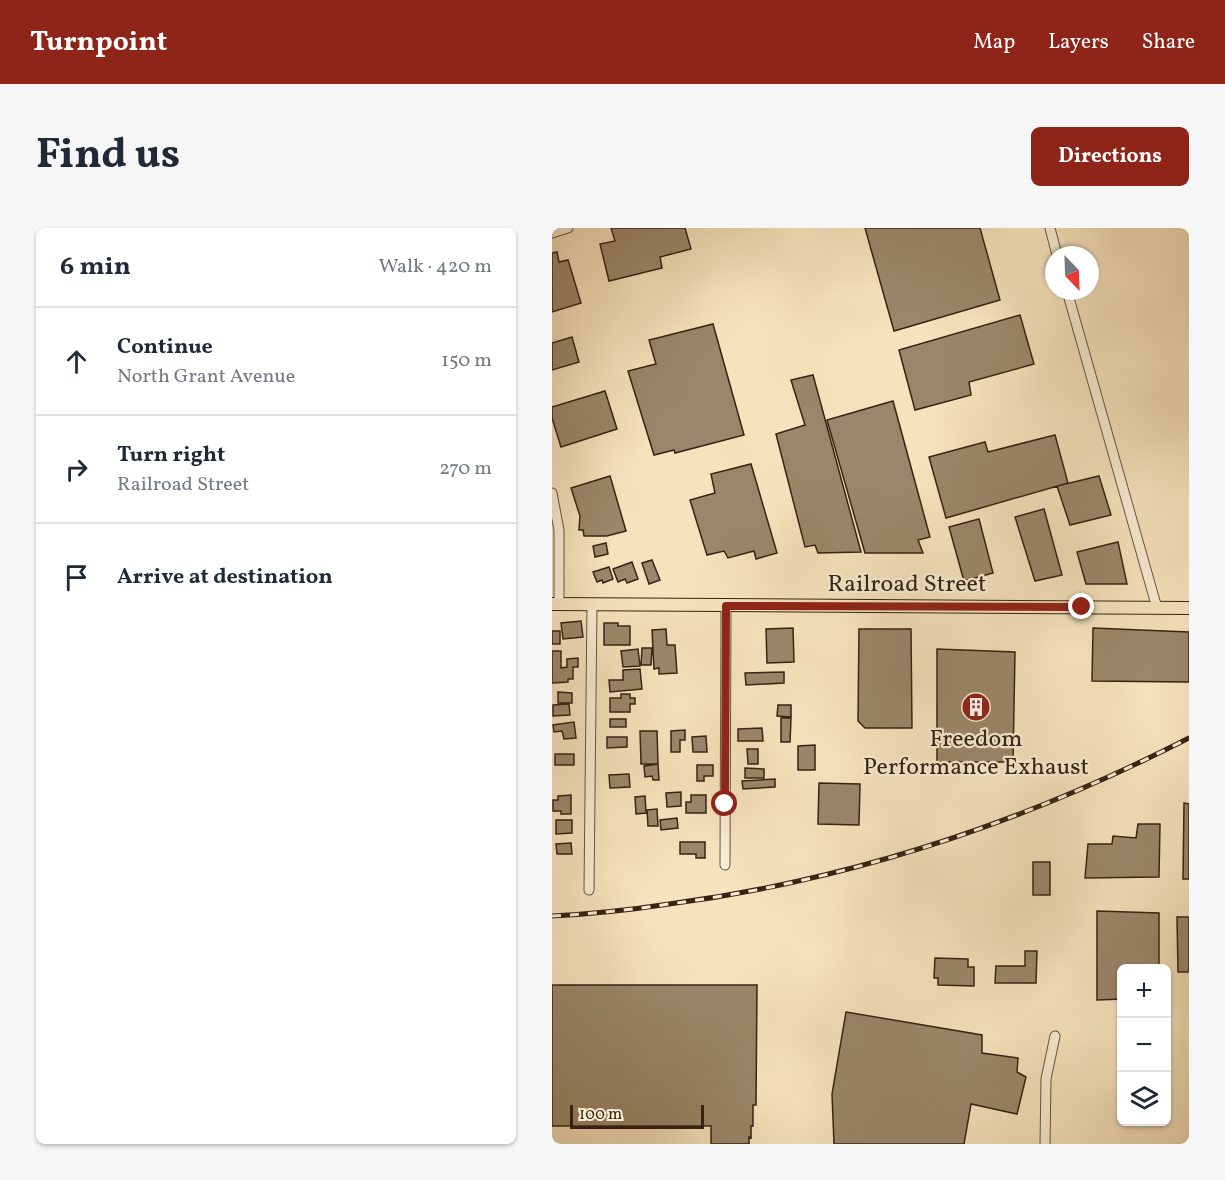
<!DOCTYPE html>
<html lang="en">
<head>
<meta charset="utf-8">
<style>
	body { margin:0; font-family:Vollkorn,serif; background:#f6f6f7; color:#1f2937 }
	.controls { position:absolute; right:18px; bottom:18px; display:grid; overflow:hidden; border-radius:9px; box-shadow:0 2px 4px #0004 }
	.controls button { width:54px; height:54px; display:grid; place-items:center; padding:0; border:0; border-bottom:2px solid #e0e1e3; background:#fff; color:#1f2937; font:30px sans-serif }
	.compass { position:absolute; left:493px; top:18px; width:54px; height:54px; border-radius:50%; background:#fff; box-shadow:0 2px 4px #0004; rotate:157deg }
	.scale { position:absolute; left:18px; bottom:15px; width:134px; box-sizing:border-box; padding-left:6px; border:3px solid #362313; border-top:0; font-size:16px; line-height:21px; white-space:nowrap; color:#362313; -webkit-text-stroke:4px #f9edd4; paint-order:stroke }
	.stop { position:absolute; width:18px; height:18px; margin:-14px; border:4px solid #8f2418; border-radius:50%; background:#fff }
	.stop.end { background:#8f2418; border-color:#fff; box-shadow:0 2px 6px #0008 }
	.list { margin:0; padding:0; list-style:none }
	h2 { display:flex; justify-content:space-between; align-items:center; height:78px; margin:0; padding:0 24px; font-size:26px }
	h2 small { font-size:20px; font-weight:400; color:#747a83 }
	.list li { display:grid; grid-template-columns:39px 1fr auto; gap:18px; align-items:center; box-sizing:border-box; height:108px; padding:0 24px; border-top:2px solid #e0e1e3 }
	.list b { display:block; font-size:22px; white-space:nowrap }
	.list p { margin:0; font-size:20px; white-space:nowrap; color:#747a83 }
	.list em { font-size:20px; font-style:normal; color:#747a83 }
	.icon { flex:none; width:33px; height:33px; fill:none; stroke:currentColor; stroke-width:2; stroke-linecap:round; stroke-linejoin:round }
	.map { position:relative; flex:none; width:637px; height:916px; overflow:hidden; border-radius:9px }
	header { display:flex; align-items:center; gap:36px; box-sizing:border-box; height:84px; padding:0 30px; background:#8f2418; color:#fff }
	header strong { font-size:28px }
	nav { display:flex; gap:33px; margin-inline-start:auto; font-size:21px }
	.intro { display:flex; align-items:center; justify-content:space-between; box-sizing:border-box; height:144px; padding:0 36px }
	h1 { margin:0; font-size:42px }
	.button { padding:15px 27px; border-radius:9px; background:#8f2418; color:#fff; font-size:21px; font-weight:700 }
	main { display:flex; gap:36px; padding:0 36px }
	aside { flex:1; background:#fff; border-radius:9px; box-shadow:0 2px 4px #0004 }
	.map>svg:first-child { display:block }
	.building { fill:#9a876b; stroke:#362313; stroke-width:1.5 }
	.lines { fill:none; stroke-linecap:round; stroke-linejoin:round }
	.minor-casing { stroke:#66533e; stroke-width:11 }
	.major-casing { stroke:#362313; stroke-width:14 }
	.minor { stroke:#f9edd4; stroke-width:9 }
	.major { stroke:#f6e3bd; stroke-width:12 }
	.rail-casing { stroke:#362313; stroke-width:5 }
	.rail { stroke:#f9edd4; stroke-width:3; stroke-dasharray:9; stroke-linecap:butt }
	.route { stroke:#8f2418; stroke-width:8 }
	.labels { text-anchor:middle; dominant-baseline:central; stroke-width:4.5; stroke-linejoin:round; paint-order:stroke }
	.street-label { font-size:24px; fill:#362313; stroke:#f9edd4 }
	.poi-label { font-size:24px; fill:#362313; stroke:#f9edd4 }
</style>
</head>
<body>
<header>
<strong>Turnpoint</strong>
<nav><a>Map</a><a>Layers</a><a>Share</a></nav>
</header>
<div class="intro"><h1>Find us</h1><a class="button">Directions</a></div>
<main>
<aside>
<h2>6 min<small>Walk · 420 m</small></h2>
<ul class="list">
<li><svg class="icon" aria-label="ahead" viewBox="0 0 24 24"><path d="M12 20V5M6 11l6-6 6 6"/></svg><div><b>Continue</b><p>North Grant Avenue</p></div><em>150 m</em></li>
<li><svg class="icon" aria-label="right" viewBox="0 0 24 24"><path d="M7 20v-9h11M14 6l5 5-5 5"/></svg><div><b>Turn right</b><p>Railroad Street</p></div><em>270 m</em></li>
<li><svg class="icon" aria-label="arrive" viewBox="0 0 24 24"><path d="M6 21V4h12l-3 4 3 4H6"/></svg><div><b>Arrive at destination</b></div></li>
</ul>
</aside>
<div class="map">
<svg width="637" height="916" viewBox="0 0 637 916">
	<rect width="100%" height="100%" fill="#f6e3bd"/>
	<filter id="stains"><feTurbulence type="fractalNoise" baseFrequency=".00333" numOctaves="4"/><feColorMatrix values="0 0 0 0 .2 0 0 0 0 .09 0 0 0 0 .02 0 0 0 .5 -.17"/></filter>
	<radialGradient id="worn" r=".72"><stop offset=".6" stop-color="#630" stop-opacity="0"/><stop offset="1" stop-color="#630" stop-opacity=".3"/></radialGradient>
	<path class="building" d="M 59,0 L 133,0 L 139,21 L 108,29 L 110,40 L 57,53 L 48,16 L 63,13 Z
		M 313,0 L 428,0 L 448,72 L 342,103 Z
		M 5,24 L 7,34 L 16,32 L 29,75 L 0,84 L 0,25 Z
		M 468,87 L 482,136 L 417,154 L 419,167 L 363,182 L 347,122 Z
		M 161,96 L 192,207 L 123,225 L 122,222 L 102,227 L 76,143 L 104,136 L 97,112 Z
		M 20,109 L 27,134 L 0,142 L 0,115 Z
		M 261,147 L 309,324 L 266,325 L 263,317 L 253,319 L 224,206 L 253,197 L 239,152 Z
		M 53,163 L 65,201 L 9,219 L 0,190 L 0,179 Z
		M 341,173 L 378,309 L 366,312 L 371,325 L 313,325 L 275,192 Z
		M 503,207 L 516,255 L 394,290 L 377,229 L 433,214 L 436,224 Z
		M 199,236 L 225,325 L 204,331 L 202,323 L 176,330 L 172,323 L 155,327 L 138,272 L 163,265 L 159,246 Z
		M 58,248 L 74,303 L 55,308 L 32,308 L 31,302 L 27,302 L 28,288 L 19,260 Z
		M 547,248 L 559,287 L 518,297 L 505,258 Z
		M 492,281 L 510,347 L 483,353 L 463,289 Z
		M 427,291 L 441,345 L 412,353 L 397,299 Z
		M 566,314 L 575,356 L 534,356 L 525,324 Z
		M 54,315 L 56,326 L 43,329 L 41,318 Z
		M 100,332 L 108,352 L 97,356 L 90,335 Z
		M 80,334 L 86,351 L 75,355 L 73,351 L 66,354 L 61,341 Z
		M 57,339 L 61,351 L 51,355 L 50,352 L 45,354 L 41,344 Z
		M 29,393 L 31,409 L 11,411 L 9,395 Z
		M 52,395 L 66,395 L 66,398 L 78,398 L 78,417 L 52,417 Z
		M 241,400 L 242,434 L 215,435 L 214,401 Z
		M 541,400 L 637,404 L 637,454 L 540,453 Z
		M 114,401 L 115,417 L 123,417 L 125,445 L 107,446 L 107,440 L 102,441 L 100,402 Z
		M 307,401 L 359,401 L 360,500 L 313,500 L 306,493 Z
		M 0,403 L 8,403 L 8,416 L 0,416 Z
		M 90,420 L 100,420 L 99,437 L 89,437 Z
		M 86,421 L 88,438 L 71,439 L 69,423 Z
		M 385,421 L 463,424 L 461,534 L 385,534 Z
		M 0,423 L 9,423 L 9,440 L 15,439 L 15,431 L 26,430 L 26,439 L 21,439 L 21,451 L 16,451 L 16,454 L 0,455 Z
		M 88,441 L 90,461 L 58,464 L 57,452 L 71,452 L 71,442 Z
		M 232,444 L 232,455 L 194,457 L 193,445 Z
		M 6,464 L 20,465 L 20,475 L 6,475 Z
		M 69,466 L 78,466 L 78,470 L 83,470 L 83,476 L 78,476 L 78,484 L 58,484 L 58,470 L 69,470 Z
		M 17,476 L 18,487 L 1,488 L 1,477 Z
		M 226,477 L 239,477 L 239,489 L 225,488 Z
		M 229,490 L 239,490 L 238,514 L 229,514 Z
		M 58,491 L 74,491 L 74,499 L 58,499 Z
		M 22,494 L 24,510 L 12,511 L 10,503 L 2,504 L 1,497 Z
		M 210,500 L 211,513 L 186,513 L 186,501 Z
		M 133,502 L 133,512 L 128,512 L 128,524 L 119,524 L 119,503 Z
		M 88,503 L 105,503 L 106,536 L 89,536 Z
		M 154,508 L 155,524 L 141,524 L 140,509 Z
		M 55,509 L 75,509 L 75,519 L 55,520 Z
		M 263,517 L 263,542 L 246,542 L 246,518 Z
		M 195,521 L 206,521 L 206,536 L 196,536 Z
		M 3,526 L 22,526 L 22,537 L 3,537 Z
		M 106,536 L 107,552 L 101,552 L 100,548 L 93,549 L 92,538 Z
		M 145,537 L 161,537 L 161,548 L 152,548 L 152,553 L 145,553 Z
		M 193,540 L 212,541 L 212,550 L 193,550 Z
		M 77,546 L 78,559 L 58,560 L 57,547 Z
		M 223,551 L 223,559 L 191,561 L 190,553 Z
		M 267,555 L 308,556 L 307,597 L 266,596 Z
		M 129,564 L 129,578 L 115,579 L 114,565 Z
		M 19,567 L 19,586 L 9,586 L 9,583 L 1,583 L 1,572 L 6,572 L 6,568 Z
		M 139,567 L 154,567 L 154,585 L 134,585 L 134,574 L 139,574 Z
		M 93,568 L 94,585 L 84,586 L 83,569 Z
		M 632,575 L 637,576 L 637,651 L 631,651 Z
		M 105,581 L 106,598 L 96,598 L 95,582 Z
		M 125,590 L 126,600 L 109,602 L 108,592 Z
		M 4,592 L 20,592 L 20,605 L 4,606 Z
		M 586,596 L 608,596 L 607,649 L 533,650 L 536,616 L 560,616 L 561,608 L 584,610 Z
		M 128,614 L 153,614 L 153,630 L 144,630 L 144,626 L 128,626 Z
		M 19,615 L 20,626 L 5,626 L 4,616 Z
		M 481,634 L 498,634 L 498,667 L 481,667 Z
		M 545,683 L 607,685 L 607,740 L 570,740 L 570,771 L 545,772 Z
		M 625,689 L 637,689 L 637,744 L 626,744 Z
		M 473,723 L 485,723 L 484,755 L 443,755 L 444,738 L 473,738 Z
		M 383,730 L 416,731 L 416,739 L 422,739 L 422,758 L 386,757 L 386,750 L 382,750 Z
		M 0,757 L 205,757 L 204,877 L 201,877 L 201,898 L 199,898 L 199,910 L 197,909 L 197,916 L 159,916 L 159,898 L 0,898 Z
		M 294,784 L 430,807 L 430,825 L 466,830 L 465,844 L 474,849 L 465,886 L 419,876 L 412,916 L 282,916 L 280,866 Z"/>
	<g class="lines">
		<g class="minor-casing">
			<path id="minor" d="M 498,0 L 505,27
				M 0,5 L 16,0
				M 515,63 L 605,380
				M 0,265 L 7,302 L 7,376
				M 173,637 L 174,378
				M 37,662 L 40,376
				M 493,916 L 494,851 L 503,808"/>
		</g>
		<g class="major-casing">
			<path id="major" d="M 0,376 L 637,380"/>
		</g>
		<use href="#minor" class="minor"/>
		<use href="#major" class="major"/>
		<g class="rail-casing">
			<path id="rail" d="M 0,688 C 39,686 78,682 117,676 C 300,652 473,594 637,510"/>
		</g>
		<use href="#rail" class="rail"/>
	</g>
	<g class="lines">
		<path class="route" d="M 173,576 L 174,378 L 530,379"/>
	</g>
	<defs>
		<g id="building-disc" transform="scale(1.5)"><circle r="9.5" fill="#8f2418" stroke="#f9edd4"/><path d="M-4-6H4V6H1V3H-1V6H-4ZM-2.5-4.3h1.7v1.8h-1.7ZM.8-4.3h1.7v1.8H.8ZM-2.5-1h1.7V.8h-1.7ZM.8-1h1.7V.8H.8Z" fill="#fff"/></g>
	</defs>
	<g fill-rule="evenodd">
		<use href="#building-disc" x="424" y="479"/>
	</g>
	<g class="labels">
		<g class="street-label">
			<text x="355" y="357">Railroad Street</text>
		</g>
		<g class="poi-label">
			<text x="424" y="512">Freedom<tspan x="424" dy="28">Performance Exhaust</tspan></text>
		</g>
	</g>
	<rect width="100%" height="100%" filter="url(#stains)"/>
	<rect width="100%" height="100%" fill="url(#worn)"/>
</svg>
<div class="controls">
<button>+</button>
<button>−</button>
<button><svg class="icon" aria-label="layers" viewBox="0 0 24 24"><path d="M12 4l9 5-9 5-9-5zM3 14l9 5 9-5"/></svg></button>
</div>
<svg class="compass" viewBox="-18 -18 36 36"><path d="M0-13l5 13h-10z" fill="#e53935"/><path d="M0 13l5-13h-10z" fill="#747a83"/></svg>
<div class="scale">100 m</div>
<div class="stop" style="left:173px;top:576px"></div>
<div class="stop end" style="left:530px;top:379px"></div>
</div>
</main>
</body>
</html>
